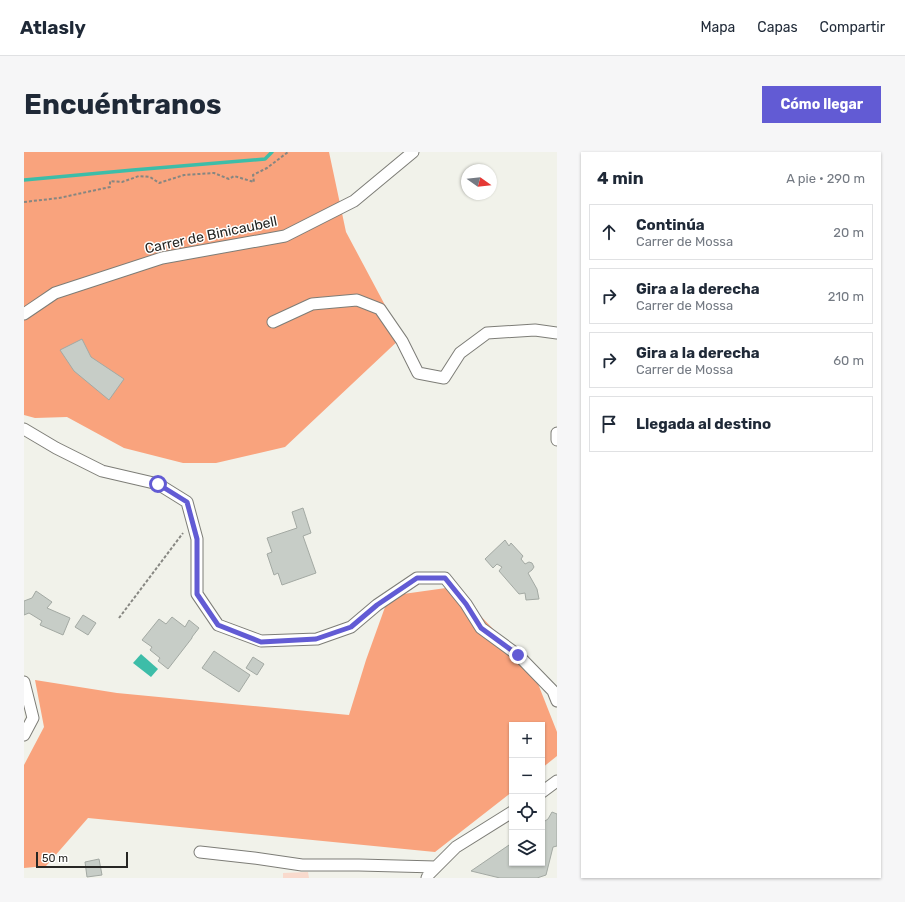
<!DOCTYPE html>
<html lang="es">
<head>
<meta charset="utf-8">
<style>
	body { margin:0; font-family:Rubik,sans-serif; background:#f6f6f7; color:#1f2937 }
	.controls { position:absolute; right:12px; bottom:12px; display:grid; overflow:hidden; border-radius:0px; box-shadow:0 1px 3px #0004 }
	.controls button { width:36px; height:36px; display:grid; place-items:center; padding:0; border:0; border-bottom:1px solid #e0e1e3; background:#fff; color:#1f2937; font:20px sans-serif }
	.compass { position:absolute; left:437px; top:12px; width:36px; height:36px; border-radius:50%; background:#fff; box-shadow:0 1px 3px #0004; rotate:105deg }
	.scale { position:absolute; left:12px; bottom:10px; width:92px; box-sizing:border-box; padding-left:4px; border:2px solid #272724; border-top:0; font-size:11px; line-height:14px; white-space:nowrap; color:#272724; -webkit-text-stroke:3px #fffffe; paint-order:stroke }
	.stop { position:absolute; width:12px; height:12px; margin:-9px; border:3px solid #625bd4; border-radius:50%; background:#fff }
	.stop.end { background:#625bd4; border-color:#fff; box-shadow:0 1px 4px #0008 }
	.list { margin:0; padding:0; list-style:none }
	h2 { display:flex; justify-content:space-between; align-items:center; height:52px; margin:0; padding:0 16px; font-size:17px }
	h2 small { font-size:13px; font-weight:400; color:#747a83 }
	.list li { display:grid; grid-template-columns:26px 1fr auto; gap:12px; align-items:center; box-sizing:border-box; height:56px; margin:0 8px 8px; padding:0 8px; border:1px solid #e0e1e3; border-radius:0px }
	.list b { display:block; font-size:15px; white-space:nowrap }
	.list p { margin:0; font-size:13px; white-space:nowrap; color:#747a83 }
	.list em { font-size:13px; font-style:normal; color:#747a83 }
	.icon { flex:none; width:22px; height:22px; fill:none; stroke:currentColor; stroke-width:2; stroke-linecap:round; stroke-linejoin:round }
	.map { position:relative; flex:none; width:533px; height:726px; overflow:hidden; border-radius:0px }
	header { display:flex; align-items:center; gap:24px; box-sizing:border-box; height:56px; padding:0 20px; background:#fff; border-bottom:1px solid #e0e1e3 }
	header strong { font-size:19px }
	nav { display:flex; gap:22px; margin-inline-start:auto; font-size:14px }
	.intro { display:flex; align-items:center; justify-content:space-between; box-sizing:border-box; height:96px; padding:0 24px }
	h1 { margin:0; font-size:28px }
	.button { padding:10px 18px; border-radius:0px; background:#625bd4; color:#fff; font-size:14px; font-weight:700 }
	main { display:flex; gap:24px; padding:0 24px }
	aside { flex:1; background:#fff; border-radius:0px; box-shadow:0 1px 3px #0004 }
	.map>svg:first-child { display:block }
	.green { fill:#f9dacd }
	.forest { fill:#f9a37d }
	.water { fill:#3dbda8 }
	.lines { fill:none; stroke-linecap:round; stroke-linejoin:round }
	.stream { stroke:#3dbda8; stroke-width:3.5 }
	.building { fill:#c7cdc7; stroke:#a3a9a3 }
	.street-casing { stroke:#7d7d77; stroke-width:13 }
	.path { stroke:#868681; stroke-width:2; stroke-dasharray:3 2; stroke-linecap:butt }
	.street { stroke:#fff; stroke-width:11 }
	.route { stroke:#625bd4; stroke-width:5 }
	.labels { text-anchor:middle; dominant-baseline:central; stroke-width:3; stroke-linejoin:round; paint-order:stroke }
	.street-label { font-size:14px; fill:#272724; stroke:#fffffe }
</style>
</head>
<body>
<header>
<strong>Atlasly</strong>
<nav><a>Mapa</a><a>Capas</a><a>Compartir</a></nav>
</header>
<div class="intro"><h1>Encuéntranos</h1><a class="button">Cómo llegar</a></div>
<main>
<div class="map">
<svg width="533" height="726" viewBox="0 0 533 726">
	<rect width="100%" height="100%" fill="#f1f2ea"/>
	<path class="green" d="M 284,720 L 285,726 L 259,726 L 259,721 Z"/>
	<path class="forest" d="M 0,0 L 305,0 L 322,80 L 378,185 L 261,295 L 192,311 L 159,311 L 100,296 L 43,265 L 11,266 L 0,263 Z
		M 429,435 L 509,519 L 533,580 L 533,604 L 518,616 L 518,573 L 488,573 L 488,640 L 411,700 L 64,666 L 22,714 L 0,716 L 0,613 L 20,575 L 11,528 L 93,541 L 208,552 L 325,563 L 342,508 L 365,444 Z"/>
	<path class="water" d="M 117,502 L 134,517 L 127,525 L 109,511 Z"/>
	<g class="lines">
		<path class="stream" d="M 0,28 L 109,18 L 241,7 L 248,0"/>
	</g>
	<path class="building" d="M 58,187 L 67,205 L 100,227 L 85,248 L 50,219 L 36,198 Z
		M 279,356 L 287,381 L 279,384 L 292,421 L 258,433 L 254,421 L 250,423 L 243,402 L 248,400 L 243,386 L 273,376 L 268,360 Z
		M 481,388 L 485,394 L 487,391 L 499,404 L 497,407 L 501,412 L 505,410 L 508,411 L 510,415 L 508,418 L 504,421 L 513,437 L 515,447 L 502,448 L 501,441 L 495,442 L 475,419 L 478,415 L 473,412 L 469,416 L 461,407 Z
		M 12,439 L 28,450 L 23,456 L 46,466 L 39,483 L 16,473 L 18,469 L 5,461 L 0,463 L 0,449 L 8,446 Z
		M 59,463 L 72,471 L 64,483 L 51,475 Z
		M 148,465 L 161,475 L 165,468 L 175,476 L 168,485 L 168,486 L 144,517 L 134,509 L 136,506 L 126,498 L 128,495 L 118,488 L 135,467 L 142,472 Z
		M 190,499 L 226,523 L 215,540 L 178,516 Z
		M 229,505 L 240,512 L 233,523 L 222,516 Z
		M 528,660 L 533,662 L 533,694 L 529,695 L 522,723 L 513,726 L 476,726 L 447,719 L 488,691 L 488,711 L 518,711 L 518,671 L 524,667 Z
		M 75,707 L 78,723 L 63,725 L 61,710 Z"/>
	<g class="lines">
		<g class="street-casing">
			<path id="street" d="M 0,162 L 31,141 L 138,106 L 261,84 L 330,49 L 389,0
				M 249,170 L 288,152 L 333,148 L 356,157 L 378,189 L 394,221 L 420,226 L 436,201 L 463,181 L 511,178 L 533,181
				M 0,277 L 32,296 L 78,319 L 134,332 L 163,350 L 173,387 L 173,442 L 194,473 L 237,489 L 293,487 L 327,475 L 353,453 L 393,426 L 421,426 L 442,452 L 457,476 L 494,503 L 529,539 L 533,549
				M 533,281 L 533,288
				M 0,530 L 9,566 L 0,583
				M 518,640 L 533,629
				M 176,700 L 230,706 L 278,713 L 335,713 L 412,715
				M 403,726 L 405,722 L 432,695 L 488,660"/>
		</g>
		<path class="path" d="M 0,50 L 35,46 L 86,35 L 86,29 L 98,30 L 115,24 L 126,25 L 135,31 L 160,23 L 190,21 L 205,27 L 210,24 L 230,30 L 229,23 L 243,16 L 264,0
			M 95,466 L 159,381"/>
		<use href="#street" class="street"/>
	</g>
	<g class="lines">
		<path class="route" d="M 134,332 L 163,350 L 173,387 L 173,442 L 194,473 L 237,490 L 292,487 L 327,475 L 353,453 L 393,426 L 421,426 L 442,452 L 457,476 L 494,503"/>
	</g>
	<g class="labels">
		<g class="street-label">
			<text transform="translate(187 83) rotate(-12)">Carrer de Binicaubell</text>
		</g>
	</g>
</svg>
<div class="controls">
<button>+</button>
<button>−</button>
<button><svg class="icon" aria-label="locate" viewBox="0 0 24 24"><circle cx="12" cy="12" r="6"/><path d="M12 2v4M12 18v4M2 12h4M18 12h4"/></svg></button>
<button><svg class="icon" aria-label="layers" viewBox="0 0 24 24"><path d="M12 4l9 5-9 5-9-5zM3 14l9 5 9-5"/></svg></button>
</div>
<svg class="compass" viewBox="-18 -18 36 36"><path d="M0-13l5 13h-10z" fill="#e53935"/><path d="M0 13l5-13h-10z" fill="#747a83"/></svg>
<div class="scale">50 m</div>
<div class="stop" style="left:134px;top:332px"></div>
<div class="stop end" style="left:494px;top:503px"></div>
</div>
<aside>
<h2>4 min<small>A pie · 290 m</small></h2>
<ul class="list">
<li><svg class="icon" aria-label="ahead" viewBox="0 0 24 24"><path d="M12 20V5M6 11l6-6 6 6"/></svg><div><b>Continúa</b><p>Carrer de Mossa</p></div><em>20 m</em></li>
<li><svg class="icon" aria-label="right" viewBox="0 0 24 24"><path d="M7 20v-9h11M14 6l5 5-5 5"/></svg><div><b>Gira a la derecha</b><p>Carrer de Mossa</p></div><em>210 m</em></li>
<li><svg class="icon" aria-label="right" viewBox="0 0 24 24"><path d="M7 20v-9h11M14 6l5 5-5 5"/></svg><div><b>Gira a la derecha</b><p>Carrer de Mossa</p></div><em>60 m</em></li>
<li><svg class="icon" aria-label="arrive" viewBox="0 0 24 24"><path d="M6 21V4h12l-3 4 3 4H6"/></svg><div><b>Llegada al destino</b></div></li>
</ul>
</aside>
</main>
</body>
</html>
